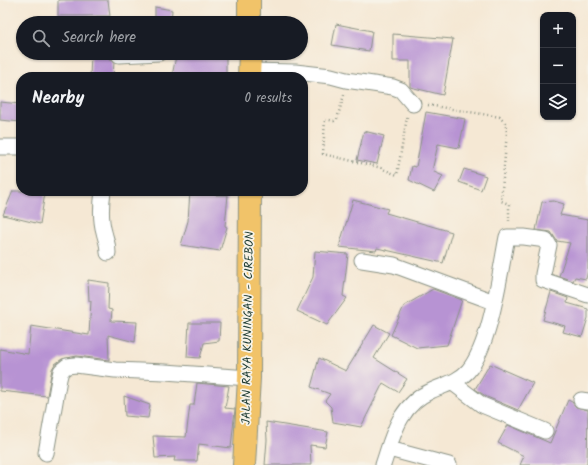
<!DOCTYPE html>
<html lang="en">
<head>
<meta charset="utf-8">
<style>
	body { margin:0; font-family:Kalam,sans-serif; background:#242831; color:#f1f3f6 }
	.controls { position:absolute; right:12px; top:12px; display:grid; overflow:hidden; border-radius:8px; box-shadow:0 1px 3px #0004 }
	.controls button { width:36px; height:36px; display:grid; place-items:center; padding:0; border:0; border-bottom:1px solid #363941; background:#171b24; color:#f1f3f6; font:20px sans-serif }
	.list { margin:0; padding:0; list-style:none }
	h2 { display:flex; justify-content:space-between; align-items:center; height:52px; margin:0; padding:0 16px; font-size:17px }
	h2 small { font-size:13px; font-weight:400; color:#9ea1a6 }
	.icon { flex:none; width:22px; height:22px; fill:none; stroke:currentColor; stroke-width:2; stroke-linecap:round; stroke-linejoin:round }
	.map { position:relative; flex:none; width:588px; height:465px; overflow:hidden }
	.search { position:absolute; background:#171b24; box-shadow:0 1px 3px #0004; left:16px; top:16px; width:292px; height:44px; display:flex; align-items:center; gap:10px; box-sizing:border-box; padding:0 14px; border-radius:22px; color:#9ea1a6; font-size:15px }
	.panel { position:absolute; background:#171b24; box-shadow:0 1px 3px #0004; left:16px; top:72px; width:292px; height:124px; border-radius:16px }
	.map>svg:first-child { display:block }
	.building { fill:#b793d3 }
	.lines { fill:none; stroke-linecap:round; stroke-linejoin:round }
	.street-casing { stroke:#8a9284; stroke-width:17 }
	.highway-casing { stroke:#8a9284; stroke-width:24 }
	.path { stroke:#8a9284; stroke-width:2.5; stroke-dasharray:1 3; stroke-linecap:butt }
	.street { stroke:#fff; stroke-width:15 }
	.highway { stroke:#f1c369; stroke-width:22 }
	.labels { text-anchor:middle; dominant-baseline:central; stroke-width:3.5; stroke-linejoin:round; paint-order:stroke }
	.street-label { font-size:12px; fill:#1f3d34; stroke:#f7f3e8 }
</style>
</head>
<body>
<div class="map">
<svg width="588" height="465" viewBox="0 0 588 465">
	<rect width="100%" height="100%" fill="#f7f3e8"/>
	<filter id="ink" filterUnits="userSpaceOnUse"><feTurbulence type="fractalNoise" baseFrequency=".025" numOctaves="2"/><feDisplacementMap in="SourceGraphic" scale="8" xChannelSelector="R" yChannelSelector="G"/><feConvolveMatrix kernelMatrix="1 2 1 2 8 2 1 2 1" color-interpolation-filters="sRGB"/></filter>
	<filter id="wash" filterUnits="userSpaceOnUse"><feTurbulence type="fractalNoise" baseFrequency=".012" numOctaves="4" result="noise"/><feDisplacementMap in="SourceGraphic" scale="16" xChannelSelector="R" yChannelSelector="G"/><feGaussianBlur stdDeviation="0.9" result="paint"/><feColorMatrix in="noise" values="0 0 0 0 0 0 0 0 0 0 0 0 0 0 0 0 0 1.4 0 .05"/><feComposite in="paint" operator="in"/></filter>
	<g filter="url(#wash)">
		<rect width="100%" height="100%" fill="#f5e8d4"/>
		<g id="blocks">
			<path class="building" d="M 58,0 L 108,0 L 110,16 L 58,16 Z
				M 155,7 L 172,10 L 171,23 L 155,23 Z
				M 336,24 L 372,31 L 369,51 L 332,45 Z
				M 393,34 L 453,39 L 443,95 L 410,87 L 410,61 L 393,61 Z
				M 91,53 L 110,53 L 111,60 L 114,62 L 113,77 L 90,77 Z
				M 208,55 L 226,55 L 226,77 L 172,76 L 176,56 Z
				M 0,102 L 21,104 L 21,122 L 0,120 Z
				M 426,112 L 465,119 L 459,148 L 438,144 L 432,171 L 443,176 L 434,192 L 409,180 L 412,166 L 416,167 Z
				M 364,131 L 384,136 L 377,164 L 357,160 Z
				M 464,169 L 486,176 L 481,190 L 459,182 Z
				M 13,191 L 34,191 L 45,193 L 40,224 L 3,215 Z
				M 190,191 L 217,191 L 216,195 L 228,195 L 225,226 L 227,227 L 220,251 L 181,245 L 188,221 Z
				M 353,200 L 388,209 L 386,213 L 452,232 L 443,263 L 377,248 L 376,251 L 339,247 Z
				M 554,201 L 564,204 L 560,215 L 588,220 L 588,270 L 586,279 L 575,277 L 573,281 L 559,276 L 570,243 L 557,241 L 551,232 L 536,230 L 542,202 Z
				M 315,251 L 348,254 L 343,296 L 347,298 L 327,325 L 297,311 L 313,277 Z
				M 88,280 L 109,283 L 108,309 L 112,310 L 111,321 L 137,322 L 135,342 L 108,335 L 109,360 L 77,356 L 62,359 L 55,364 L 52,369 L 47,396 L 0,391 L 0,349 L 28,354 L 31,326 L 89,335 L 91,301 L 89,301 Z
				M 433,289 L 462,300 L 447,345 L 417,348 L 391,335 L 404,306 Z
				M 551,292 L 568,298 L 567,303 L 588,309 L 588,318 L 582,337 L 563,332 L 565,326 L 543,320 Z
				M 189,323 L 220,323 L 219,341 L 204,343 L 200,358 L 187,357 Z
				M 374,325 L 389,333 L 374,358 L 407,379 L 398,392 L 383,383 L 361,427 L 333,422 L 331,407 L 325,401 L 330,394 L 311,387 L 319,358 L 346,371 Z
				M 490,364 L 533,383 L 518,410 L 487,397 L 475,389 Z
				M 197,383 L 229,386 L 225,408 L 235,409 L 231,448 L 199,444 L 197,461 L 174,461 L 175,457 L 155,458 L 153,436 L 186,437 L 190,405 L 194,405 Z
				M 124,396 L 150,405 L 148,418 L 125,416 Z
				M 568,400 L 572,402 L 576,407 L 588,410 L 587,465 L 520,465 L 524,456 L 498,443 L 508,425 L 550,443 Z
				M 266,422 L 328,432 L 325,447 L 310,445 L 311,465 L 265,465 L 267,440 Z"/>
		</g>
	</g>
	<g filter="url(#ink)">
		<use href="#blocks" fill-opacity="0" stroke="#8a9284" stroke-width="1"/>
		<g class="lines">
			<g class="street-casing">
				<path id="street" d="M 119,55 L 159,53
					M 249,71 L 295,72 L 331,76 L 346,80 L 393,87 L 401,90 L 413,104
					M 0,147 L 21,147
					M 103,191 C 101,205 100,218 104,232 C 106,241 108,242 108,253
					M 362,260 L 394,265 L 494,302
					M 453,383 L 482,405 L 545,431
					M 581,400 L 588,401
					M 389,449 L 449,465
					M 46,453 L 59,379 L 61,371 L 67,366 L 76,365 L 115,370 L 165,372 L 249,378
					M 383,465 C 393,435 399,405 431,391 C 444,385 458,382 468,371 C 491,344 500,272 507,237 L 524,237 L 546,240 L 549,245 L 543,274 L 543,280 L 588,295"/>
			</g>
			<g class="highway-casing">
				<path id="highway" d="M 249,0 L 249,23
					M 249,77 L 250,53
					M 244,465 L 249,378 L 250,191"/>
			</g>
			<path class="path" d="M 344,95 L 337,119 L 334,121 L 325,119 L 323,154 L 378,167 L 397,175 L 407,117
				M 428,105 L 500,117 L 505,123 L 507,132 L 501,201 L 509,204 L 509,221"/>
			<use href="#street" class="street"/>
			<use href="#highway" class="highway"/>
		</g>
	</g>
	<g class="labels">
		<g class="street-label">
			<text transform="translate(248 328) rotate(-89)">JALAN RAYA KUNINGAN - CIREBON</text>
		</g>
	</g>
</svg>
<div class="controls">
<button>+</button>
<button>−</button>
<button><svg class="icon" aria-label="layers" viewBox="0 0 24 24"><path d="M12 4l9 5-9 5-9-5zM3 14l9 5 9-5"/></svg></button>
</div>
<div class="search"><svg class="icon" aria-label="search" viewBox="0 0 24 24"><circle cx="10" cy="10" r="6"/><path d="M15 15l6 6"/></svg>Search here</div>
<section class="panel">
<h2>Nearby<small>0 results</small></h2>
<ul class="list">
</ul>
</section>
</div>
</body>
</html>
